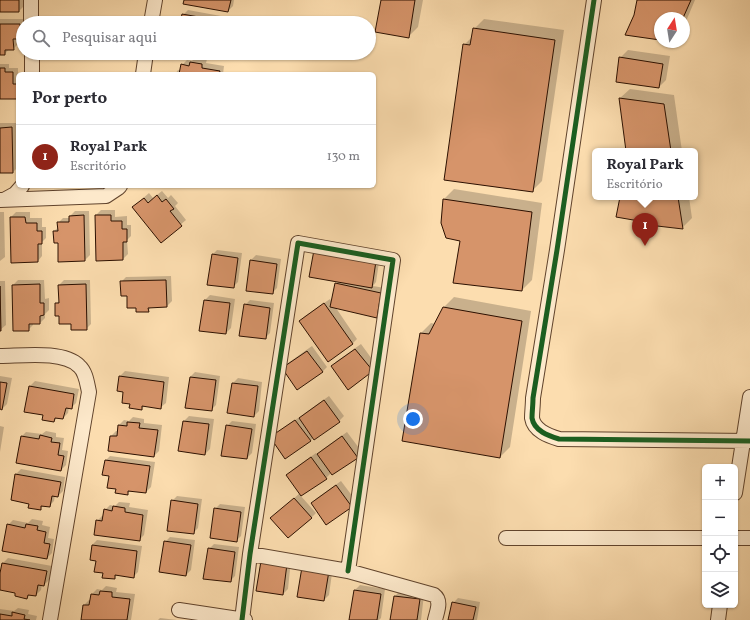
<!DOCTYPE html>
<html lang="pt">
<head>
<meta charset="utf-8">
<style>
	body { margin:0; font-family:Vollkorn,serif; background:#f7f7f7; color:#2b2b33 }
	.controls { position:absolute; right:12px; bottom:12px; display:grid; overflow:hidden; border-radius:6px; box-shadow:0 1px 3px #0004 }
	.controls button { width:36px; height:36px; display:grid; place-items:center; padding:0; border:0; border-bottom:1px solid #e1e1e2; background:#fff; color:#2b2b33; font:20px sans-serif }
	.compass { position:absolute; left:654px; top:12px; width:36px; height:36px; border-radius:50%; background:#fff; box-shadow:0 1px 3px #0004; rotate:12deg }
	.you { position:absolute; left:413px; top:419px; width:14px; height:14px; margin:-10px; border:3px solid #fff; border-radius:50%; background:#1a73e8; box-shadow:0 0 0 6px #1a73e833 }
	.badge { display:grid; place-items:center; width:26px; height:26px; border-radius:50%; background:#8f2418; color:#fff; font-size:13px; font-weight:700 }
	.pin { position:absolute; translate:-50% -33px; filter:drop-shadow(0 1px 2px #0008) }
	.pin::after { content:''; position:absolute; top:21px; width:14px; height:12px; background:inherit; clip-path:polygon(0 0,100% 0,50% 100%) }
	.popup { position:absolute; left:592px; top:148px; width:106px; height:52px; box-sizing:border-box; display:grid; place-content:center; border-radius:6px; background:#fff; filter:drop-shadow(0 1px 3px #0005); font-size:13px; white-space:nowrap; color:#7c7c81 }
	.popup b { font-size:15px; color:#2b2b33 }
	.popup::after { content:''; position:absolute; left:50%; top:100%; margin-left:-8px; border:8px solid transparent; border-top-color:#fff }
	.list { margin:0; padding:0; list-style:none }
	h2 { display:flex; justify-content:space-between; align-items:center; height:52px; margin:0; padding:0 16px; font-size:17px }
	h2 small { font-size:13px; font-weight:400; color:#7c7c81 }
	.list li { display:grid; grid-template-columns:26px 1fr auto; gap:12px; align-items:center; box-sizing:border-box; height:64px; padding:0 16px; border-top:1px solid #e1e1e2 }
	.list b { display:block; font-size:15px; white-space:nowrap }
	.list p { margin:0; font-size:13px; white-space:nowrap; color:#7c7c81 }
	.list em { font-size:13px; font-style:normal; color:#7c7c81 }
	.icon { flex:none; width:22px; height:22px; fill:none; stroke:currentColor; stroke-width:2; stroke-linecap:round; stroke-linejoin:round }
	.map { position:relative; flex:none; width:750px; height:620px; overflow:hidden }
	.search { position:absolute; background:#fff; box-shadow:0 1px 3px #0004; left:16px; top:16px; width:360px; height:44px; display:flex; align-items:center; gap:10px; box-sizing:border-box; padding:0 14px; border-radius:22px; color:#7c7c81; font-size:15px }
	.panel { position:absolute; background:#fff; box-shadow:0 1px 3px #0004; left:16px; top:72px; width:360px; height:116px; border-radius:6px }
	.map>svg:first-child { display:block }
	.shadow { fill:#0003 }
	.building { fill:#d6946a; stroke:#2c1000 }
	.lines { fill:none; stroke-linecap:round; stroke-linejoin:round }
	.minor-casing { stroke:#60432c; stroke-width:16 }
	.minor { stroke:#fde9cb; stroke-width:14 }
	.cycleway-casing { stroke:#fde9cb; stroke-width:8 }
	.cycleway { stroke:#1b5e20; stroke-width:5 }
</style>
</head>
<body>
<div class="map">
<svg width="750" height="620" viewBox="0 0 750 620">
	<rect width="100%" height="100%" fill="#fcddaf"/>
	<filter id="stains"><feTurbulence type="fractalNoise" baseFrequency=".005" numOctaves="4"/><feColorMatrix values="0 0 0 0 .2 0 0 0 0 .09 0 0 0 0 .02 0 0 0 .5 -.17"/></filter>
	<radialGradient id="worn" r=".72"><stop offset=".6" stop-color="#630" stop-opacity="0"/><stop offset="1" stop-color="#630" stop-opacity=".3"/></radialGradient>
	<path class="shadow" d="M 0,0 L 23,0 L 24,6 L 19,11 L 0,11 Z
		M 185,0 L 234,0 L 233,6 L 228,11 Z
		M 382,0 L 423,0 L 418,27 L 408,37 Z
		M 638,0 L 695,0 L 684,26 L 684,18 L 660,18 L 660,39 L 635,15 Z
		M 188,10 L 232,18 L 231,23 L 181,23 L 183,15 Z
		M 0,19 L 24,19 L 24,23 L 23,23 L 23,34 L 19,38 L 18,38 L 18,44 L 13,49 L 9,49 L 5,54 L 0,54 Z
		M 484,19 L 564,30 L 542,181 L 532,191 L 464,45 L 473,36 L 474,29 Z
		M 628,50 L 670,56 L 666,80 L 659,87 L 620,58 Z
		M 196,57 L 207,59 L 206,63 L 224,66 L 223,74 L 175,74 L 178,70 L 181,71 L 182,65 L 187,60 L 192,61 Z
		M 0,64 L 9,64 L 9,68 L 18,68 L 18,98 L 0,98 Z
		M 630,89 L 674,95 L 682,151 L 627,151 L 620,98 Z
		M 0,123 L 17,123 L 18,167 L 13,172 L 0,172 Z
		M 454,189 L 542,203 L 532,280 L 522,290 L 461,240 L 444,199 Z
		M 162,191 L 168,198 L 171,195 L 178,203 L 175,206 L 186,220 L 161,241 L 133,207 L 149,193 L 153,198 Z
		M 621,197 L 689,197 L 692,218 L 682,228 Z
		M 101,210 L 115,210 L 115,217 L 127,216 L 127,225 L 131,225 L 131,236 L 127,240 L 128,254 L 123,259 L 96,215 Z
		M 75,211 L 89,211 L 90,255 L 85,260 L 59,242 L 54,231 L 59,227 L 58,223 L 63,218 L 70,218 L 70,216 Z
		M 0,212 L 4,212 L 5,257 L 0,261 Z
		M 16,212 L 30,212 L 30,218 L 42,218 L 42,227 L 46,227 L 46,238 L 42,242 L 42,256 L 38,261 L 11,217 Z
		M 217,250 L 242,253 L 238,282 L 233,287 L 212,255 Z
		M 256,255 L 281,259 L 277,288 L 272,293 L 251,260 Z
		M 380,256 L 376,282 L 373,286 L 385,288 L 381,312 L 376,316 L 336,308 L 357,339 L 352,344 L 300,321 L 305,316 L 330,299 L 332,303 L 336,284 L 339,281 Z
		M 171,276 L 172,301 L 167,306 L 152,306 L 148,311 L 137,307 L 128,295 L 121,282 L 126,277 Z
		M 18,280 L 44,280 L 45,299 L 49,298 L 49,310 L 45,314 L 45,318 L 40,323 L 33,323 L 33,325 L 28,330 L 13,285 Z
		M 64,280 L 90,280 L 91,324 L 86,329 L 72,323 L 56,304 L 60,300 L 59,285 Z
		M 0,281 L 5,281 L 6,325 L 0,330 Z
		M 210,295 L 235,299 L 231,328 L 226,333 L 205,300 Z
		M 454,297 L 531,311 L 510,447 L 500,457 L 403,440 L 421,333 L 431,323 L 436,324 L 444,307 Z
		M 250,300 L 274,303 L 270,333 L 265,338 L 245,305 Z
		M 361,344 L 377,366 L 373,370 L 332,366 L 337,361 Z
		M 312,346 L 327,367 L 322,372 L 283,368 L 288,363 Z
		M 125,371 L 169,377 L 166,403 L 161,407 L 145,405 L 142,409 L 131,403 L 124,391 L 120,376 Z
		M 195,372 L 220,376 L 216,405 L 211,410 L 190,377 Z
		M 0,376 L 12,378 L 7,404 L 2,409 L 0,408 Z
		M 238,378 L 262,382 L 259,411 L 254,416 L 233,383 Z
		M 35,381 L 79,389 L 76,403 L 71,408 L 69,407 L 68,413 L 63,418 L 58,417 L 54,421 L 44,415 L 26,411 L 30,386 Z
		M 329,396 L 344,416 L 339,421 L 314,437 L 310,441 L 276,433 L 301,416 L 305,413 Z
		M 189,416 L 214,419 L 210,449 L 205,454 L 184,421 Z
		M 133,417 L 144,419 L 144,423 L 162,425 L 159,451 L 154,456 L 109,450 L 111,436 L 116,431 L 118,431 L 119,425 L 124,420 L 129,421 Z
		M 232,421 L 256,424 L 252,453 L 247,458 L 222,455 L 227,426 Z
		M 0,426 L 4,427 L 0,452 Z
		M 46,431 L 56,433 L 56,437 L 64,438 L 62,450 L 68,451 L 66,465 L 61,470 L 21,437 L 26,432 L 42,434 Z
		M 347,432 L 362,452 L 357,457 L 331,473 L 326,478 L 300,495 L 316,513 L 311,518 L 276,514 L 300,493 L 287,475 L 292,470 L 316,453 L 317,454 L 323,449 Z
		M 110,456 L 155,462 L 151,487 L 146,492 L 131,490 L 127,494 L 117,488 L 105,461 Z
		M 21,469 L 65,477 L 63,491 L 58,496 L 55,495 L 54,501 L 49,506 L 44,505 L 40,509 L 30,503 L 12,499 L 16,474 Z
		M 341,481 L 356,501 L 351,506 L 312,503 L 317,498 Z
		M 177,496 L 202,499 L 198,528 L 193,533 L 172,501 Z
		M 119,502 L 130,503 L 129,507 L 148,510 L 144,535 L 139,540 L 97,521 L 102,516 L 104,516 L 105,510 L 110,505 L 115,506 Z
		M 220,504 L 245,507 L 241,536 L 236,541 L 215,509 Z
		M 32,519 L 43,521 L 42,525 L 50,527 L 48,538 L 54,539 L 52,553 L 47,558 L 8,525 L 13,520 L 28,523 Z
		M 170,537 L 195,540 L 191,570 L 186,575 L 165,542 Z
		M 97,540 L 142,546 L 138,572 L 133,577 L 118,574 L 114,578 L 104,572 L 92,545 Z
		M 214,544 L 239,547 L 235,576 L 230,581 L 209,549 Z
		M 8,558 L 52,566 L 49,580 L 44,585 L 42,584 L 41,590 L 36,595 L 30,594 L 27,598 L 17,592 L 0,589 L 0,579 L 3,563 Z
		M 291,560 L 288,589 L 283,594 L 262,561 Z
		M 333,566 L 329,595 L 324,600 L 303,567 Z
		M 360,585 L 385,589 L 381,618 L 379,620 L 355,620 L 355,590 Z
		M 106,586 L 117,588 L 116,592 L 135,594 L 131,620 L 90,620 L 84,605 L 89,600 L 91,600 L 92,594 L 97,589 L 102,590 Z
		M 400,591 L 424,595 L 421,620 L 391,620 L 395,596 Z
		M 458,598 L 480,602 L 477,620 L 449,620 L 453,603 Z
		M 18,608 L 29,610 L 28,614 L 37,616 L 36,620 L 0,620 L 0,609 L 14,611 Z
		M 160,618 L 177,620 L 158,620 Z"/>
	<path class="building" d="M 0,0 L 19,0 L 19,12 L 0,12 Z
		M 184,0 L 231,0 L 228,12 L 183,4 Z
		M 381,0 L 415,0 L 409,38 L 375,32 Z
		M 637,0 L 691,0 L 683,18 L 660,18 L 660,40 L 625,35 L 634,15 Z
		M 182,14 L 227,22 L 227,23 L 180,23 Z
		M 0,24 L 20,24 L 20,39 L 13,39 L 14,50 L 5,50 L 5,55 L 0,55 Z
		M 473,28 L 555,40 L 533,192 L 444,180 L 463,44 L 470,45 Z
		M 619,57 L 663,64 L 659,88 L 616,82 Z
		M 190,62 L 202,64 L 202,68 L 220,71 L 219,74 L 179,74 L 181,64 L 189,66 Z
		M 0,68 L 5,68 L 5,72 L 13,72 L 13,84 L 18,84 L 18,99 L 0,99 Z
		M 619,98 L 664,104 L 671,151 L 626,151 Z
		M 12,127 L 13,173 L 0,173 L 0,128 Z
		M 157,195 L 162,202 L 166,199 L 174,209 L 170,211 L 182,226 L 161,243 L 132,207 L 144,198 L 148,203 Z
		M 620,197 L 678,197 L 683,229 L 640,224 L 639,221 L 616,217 Z
		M 443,199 L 532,212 L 522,291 L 453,283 L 460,241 L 446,238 L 441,223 Z
		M 84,215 L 85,261 L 58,262 L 58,243 L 54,243 L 53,231 L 58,231 L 57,222 L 69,222 L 69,216 Z
		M 95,215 L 111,215 L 111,221 L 122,221 L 122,229 L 127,229 L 127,242 L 123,242 L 123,260 L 96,261 Z
		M 10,217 L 25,217 L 26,223 L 37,223 L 37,231 L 42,231 L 42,244 L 38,244 L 38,262 L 11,263 Z
		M 314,250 L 376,261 L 372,288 L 309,277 Z
		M 212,254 L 238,258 L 234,288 L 207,285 Z
		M 250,260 L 277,264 L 273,294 L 246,291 Z
		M 166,280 L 167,307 L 148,308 L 149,312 L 136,312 L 136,308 L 127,308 L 127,296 L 121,296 L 120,281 Z
		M 335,283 L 381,293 L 377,318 L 330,307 Z
		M 40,284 L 40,303 L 44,303 L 44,315 L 40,316 L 40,324 L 29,324 L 29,331 L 13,331 L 12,285 Z
		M 86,284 L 87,330 L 71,330 L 71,324 L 59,324 L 59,316 L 55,316 L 55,303 L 59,303 L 58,285 Z
		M 0,286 L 1,331 L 0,331 Z
		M 204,300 L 230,303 L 226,334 L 199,331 Z
		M 324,303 L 353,344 L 328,362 L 299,321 Z
		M 244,304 L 270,308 L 266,339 L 239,336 Z
		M 443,307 L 522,321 L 500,458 L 402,441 L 420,333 L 429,334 Z
		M 355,349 L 373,371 L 348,390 L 331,366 Z
		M 307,351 L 323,372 L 297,390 L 282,368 Z
		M 119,376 L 164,382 L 161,409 L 142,406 L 142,410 L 129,408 L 130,404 L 122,403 L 123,392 L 117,391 Z
		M 190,377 L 216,380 L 212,411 L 185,408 Z
		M 0,382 L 7,383 L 2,410 L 0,409 Z
		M 232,383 L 258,386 L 254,417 L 227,413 Z
		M 29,386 L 74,394 L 72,409 L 66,408 L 63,419 L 55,418 L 54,422 L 42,420 L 43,415 L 24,412 Z
		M 324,400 L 340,422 L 314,440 L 299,418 Z
		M 295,420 L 311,441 L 285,459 L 270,437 Z
		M 183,421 L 209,424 L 205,455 L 178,451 Z
		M 127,422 L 140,423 L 139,428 L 158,430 L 154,457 L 108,451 L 110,436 L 117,436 L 118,425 L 127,426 Z
		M 226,425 L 252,429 L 247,459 L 221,456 Z
		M 40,435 L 52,438 L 51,442 L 60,443 L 58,455 L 64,456 L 61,471 L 16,463 L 21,436 L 39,439 Z
		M 342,436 L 358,458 L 332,475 L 317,454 Z
		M 311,457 L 327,479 L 301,496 L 286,475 Z
		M 105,460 L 150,466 L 146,493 L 128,491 L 128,495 L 115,493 L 116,489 L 107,488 L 109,476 L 102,475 Z
		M 15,474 L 61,482 L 58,497 L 52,496 L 50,507 L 41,506 L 41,510 L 28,508 L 29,504 L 11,500 Z
		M 336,485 L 352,507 L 326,525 L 311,503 Z
		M 294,498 L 312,518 L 288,538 L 270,518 Z
		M 171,500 L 198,504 L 194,534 L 167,531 Z
		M 113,506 L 125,508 L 125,512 L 143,515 L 140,541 L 94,535 L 96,520 L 102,521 L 104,509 L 112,511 Z
		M 214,508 L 241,512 L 237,542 L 210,538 Z
		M 7,524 L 25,528 L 26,524 L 38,526 L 37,530 L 46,532 L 44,543 L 50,544 L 47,559 L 2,551 Z
		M 164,541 L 191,545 L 186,576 L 159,572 Z
		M 92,545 L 137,551 L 134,578 L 115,575 L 115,579 L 102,578 L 103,573 L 94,572 L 96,561 L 90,560 Z
		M 208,548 L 235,552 L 231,582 L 203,579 Z
		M 261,561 L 287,564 L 283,595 L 256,591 Z
		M 2,563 L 47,571 L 44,586 L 38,585 L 36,596 L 28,595 L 27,599 L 15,596 L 15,593 L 0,590 L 0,573 Z
		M 302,567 L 329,571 L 324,601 L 297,597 Z
		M 354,590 L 381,594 L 377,620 L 349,620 Z
		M 100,591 L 112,592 L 112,597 L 130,599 L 127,620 L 81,620 L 83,605 L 89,605 L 91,594 L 99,595 Z
		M 394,596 L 420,599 L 417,620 L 390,620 Z
		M 452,602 L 476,607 L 473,620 L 448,620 Z
		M 12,612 L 25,615 L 24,619 L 30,620 L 0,620 L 0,614 L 12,616 Z"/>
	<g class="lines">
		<g class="minor-casing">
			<path id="minor" d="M 31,0 L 31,23
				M 594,0 L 557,250 L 533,398 C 533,405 532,412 532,418 C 534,431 549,436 559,439 L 750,441
				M 151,23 L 155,0
				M 32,53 L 32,74
				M 143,74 L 146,53
				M 0,200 L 106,196 L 118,188 L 120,186
				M 4,200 L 15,194 L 22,186
				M 0,356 C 21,356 63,350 79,366 C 86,372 87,383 89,392 L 50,620
				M 735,493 L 750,397
				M 506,538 L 705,538
				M 735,538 L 750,538
				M 250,554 L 348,571 L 434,595 C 442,601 437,611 435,620
				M 179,610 L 245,620
				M 242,620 L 250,554 L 298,243 L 393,260 L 348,571
				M 718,620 L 720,605"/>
		</g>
		<use href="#minor" class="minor"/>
		<g class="cycleway-casing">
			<path id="cycleway" d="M 594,0 L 557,250 L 533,398 C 533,405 532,412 532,418 C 534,431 549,436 559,439 L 750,441
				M 242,620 L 250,554 L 298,243 L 393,260 L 348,571"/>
		</g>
		<use href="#cycleway" class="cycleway"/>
	</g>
	<rect width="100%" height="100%" filter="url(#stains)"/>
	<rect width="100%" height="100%" fill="url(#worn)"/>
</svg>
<div class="controls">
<button>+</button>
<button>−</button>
<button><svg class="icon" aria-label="locate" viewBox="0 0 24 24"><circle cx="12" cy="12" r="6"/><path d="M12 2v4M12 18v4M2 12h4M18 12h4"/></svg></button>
<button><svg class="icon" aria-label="layers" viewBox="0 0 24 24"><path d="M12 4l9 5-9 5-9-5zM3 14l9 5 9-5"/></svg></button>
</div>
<svg class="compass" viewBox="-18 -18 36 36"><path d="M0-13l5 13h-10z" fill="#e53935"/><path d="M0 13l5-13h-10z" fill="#7c7c81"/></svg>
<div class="you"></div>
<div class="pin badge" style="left:645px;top:246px">1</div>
<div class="popup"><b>Royal Park</b>Escritório</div>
<div class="search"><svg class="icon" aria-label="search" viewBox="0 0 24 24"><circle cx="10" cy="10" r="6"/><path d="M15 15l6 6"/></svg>Pesquisar aqui</div>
<section class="panel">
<h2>Por perto<small></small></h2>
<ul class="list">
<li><span class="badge">1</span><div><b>Royal Park</b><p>Escritório</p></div><em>130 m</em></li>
</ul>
</section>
</div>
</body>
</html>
